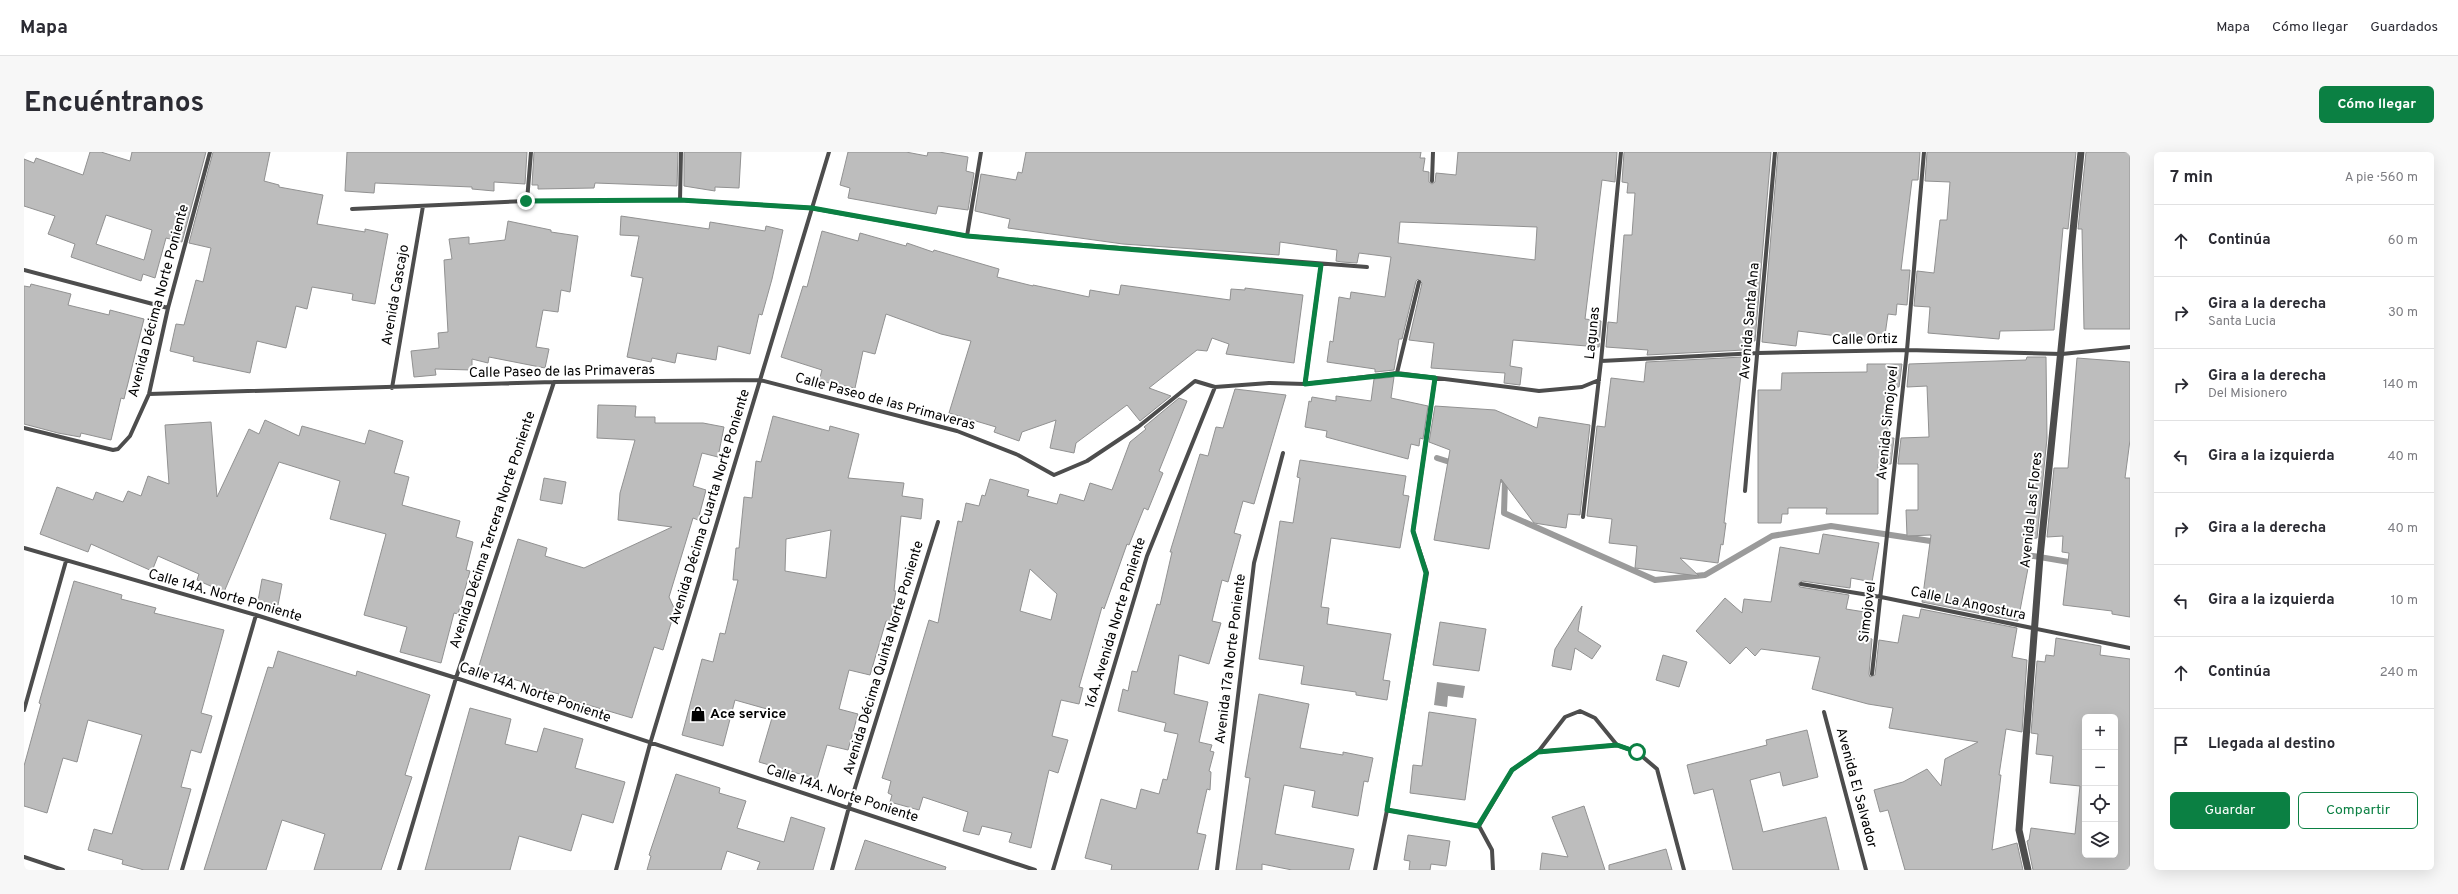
<!DOCTYPE html>
<html lang="es">
<head>
<meta charset="utf-8">
<style>
	body { margin:0; font-family:Overpass,sans-serif; background:#f7f7f7; color:#2b2b33 }
	.controls { position:absolute; right:12px; bottom:12px; display:grid; overflow:hidden; border-radius:6px; box-shadow:0 4px 16px #0002 }
	.controls button { width:36px; height:36px; display:grid; place-items:center; padding:0; border:0; border-bottom:1px solid #e1e1e2; background:#fff; color:#2b2b33; font:20px sans-serif }
	.stop { position:absolute; width:12px; height:12px; margin:-9px; border:3px solid #0b8043; border-radius:50%; background:#fff }
	.stop.end { background:#0b8043; border-color:#fff; box-shadow:0 1px 4px #0008 }
	.list { margin:0; padding:0; list-style:none }
	h2 { display:flex; justify-content:space-between; align-items:center; height:52px; margin:0; padding:0 16px; font-size:17px }
	h2 small { font-size:13px; font-weight:400; color:#7c7c81 }
	.list li { display:grid; grid-template-columns:26px 1fr auto; gap:12px; align-items:center; box-sizing:border-box; height:72px; padding:0 16px; border-top:1px solid #e1e1e2 }
	.list b { display:block; font-size:15px; white-space:nowrap }
	.list p { margin:0; font-size:13px; white-space:nowrap; color:#7c7c81 }
	.list em { font-size:13px; font-style:normal; color:#7c7c81 }
	.actions { display:flex; gap:8px; padding:12px 16px }
	.actions a { flex:1; padding:9px 0; border:1px solid #0b8043; border-radius:6px; text-align:center; font-size:14px; color:#0b8043 }
	.actions .main { background:#0b8043; color:#fff }
	.icon { flex:none; width:22px; height:22px; fill:none; stroke:currentColor; stroke-width:2; stroke-linecap:round; stroke-linejoin:round }
	.map { position:relative; flex:none; width:2106px; height:718px; overflow:hidden; border-radius:6px }
	header { display:flex; align-items:center; gap:24px; box-sizing:border-box; height:56px; padding:0 20px; background:#fff; border-bottom:1px solid #e1e1e2 }
	header strong { font-size:19px }
	nav { display:flex; gap:22px; margin-inline-start:auto; font-size:14px }
	.intro { display:flex; align-items:center; justify-content:space-between; box-sizing:border-box; height:96px; padding:0 24px }
	h1 { margin:0; font-size:28px }
	.button { padding:10px 18px; border-radius:6px; background:#0b8043; color:#fff; font-size:14px; font-weight:700 }
	main { display:flex; gap:24px; padding:0 24px }
	aside { flex:1; background:#fff; border-radius:6px; box-shadow:0 4px 16px #0002 }
	.map>svg:first-child { display:block }
	.water { fill:#9b9b9b }
	.lines { fill:none; stroke-linecap:round; stroke-linejoin:round }
	.stream { stroke:#9b9b9b; stroke-width:6 }
	.building { fill:#bdbdbd; stroke:#919191; fill-rule:evenodd }
	.minor { stroke:#4d4d4d; stroke-width:4 }
	.tertiary { stroke:#4d4d4d; stroke-width:7 }
	.route { stroke:#0b8043; stroke-width:5 }
	.labels { text-anchor:middle; dominant-baseline:central; stroke-width:4; stroke-linejoin:round; paint-order:stroke }
	.street-label { font-size:14px; fill:#000; stroke:#fff }
	.poi-label { font-size:14px; font-weight:bold; fill:#000; stroke:#fff; text-anchor:start }
</style>
</head>
<body>
<header>
<strong>Mapa</strong>
<nav><a>Mapa</a><a>Cómo llegar</a><a>Guardados</a></nav>
</header>
<div class="intro"><h1>Encuéntranos</h1><a class="button">Cómo llegar</a></div>
<main>
<div class="map">
<svg width="2106" height="718" viewBox="0 0 2106 718">
	<rect width="100%" height="100%" fill="#fff"/>
	<path class="water" d="M 1413,530 L 1441,534 L 1439,546 L 1424,544 L 1423,555 L 1410,553 Z"/>
	<g class="lines">
		<path class="stream" d="M 1413,306 L 1432,312
			M 1476,327 L 1481,329 L 1480,361 L 1631,428 L 1681,423 L 1748,384 L 1807,374 L 1913,390
			M 1997,402 L 2051,411"/>
	</g>
	<path class="building" d="M 66,0 L 77,0 L 106,9 L 108,0 L 182,0 L 158,90 L 142,86 L 131,126 L 119,122 L 117,129 L 47,105 L 51,92 L 24,82 L 31,64 L 0,54 L 0,7 L 10,11 L 12,6 L 59,23 ZM 82,63 L 128,78 L 120,108 L 72,92 Z
		M 189,0 L 246,0 L 240,29 L 255,33 L 255,35 L 299,43 L 293,72 L 341,80 L 341,77 L 364,82 L 351,152 L 328,148 L 329,142 L 288,135 L 283,157 L 272,154 L 262,196 L 233,189 L 226,221 L 169,209 L 170,205 L 146,199 L 152,172 L 160,173 L 172,128 L 179,130 L 187,96 L 165,91 Z
		M 323,0 L 503,0 L 501,32 L 470,30 L 470,39 L 448,37 L 448,35 L 351,31 L 350,41 L 321,39 Z
		M 510,0 L 654,0 L 653,34 L 571,31 L 570,36 L 514,37 L 514,33 L 508,33 Z
		M 660,0 L 717,0 L 715,36 L 691,35 L 691,39 L 660,34 Z
		M 824,0 L 882,0 L 903,4 L 904,0 L 915,0 L 944,5 L 942,19 L 950,21 L 944,58 L 914,54 L 912,62 L 824,46 L 826,36 L 816,33 Z
		M 1002,0 L 1397,0 L 1396,6 L 1401,6 L 1399,19 L 1405,20 L 1405,30 L 1408,32 L 1411,30 L 1412,21 L 1432,23 L 1434,0 L 1593,0 L 1591,30 L 1578,28 L 1561,167 L 1577,169 L 1575,195 L 1489,188 L 1486,214 L 1498,216 L 1496,233 L 1480,231 L 1481,221 L 1407,216 L 1410,191 L 1385,188 L 1398,131 L 1394,127 L 1392,129 L 1378,187 L 1375,187 L 1370,218 L 1351,220 L 1351,217 L 1303,210 L 1306,189 L 1309,190 L 1315,145 L 1326,147 L 1327,140 L 1361,145 L 1367,105 L 1335,101 L 1333,111 L 1318,110 L 1312,109 L 1313,98 L 1256,90 L 1255,103 L 1099,92 L 984,76 L 986,67 L 951,59 L 957,22 L 992,28 L 994,20 L 998,21 ZM 1376,70 L 1513,75 L 1511,108 L 1374,91 Z
		M 1600,0 L 1747,0 L 1731,189 L 1721,188 L 1720,198 L 1623,203 L 1624,198 L 1582,195 L 1584,170 L 1593,171 L 1600,83 L 1608,83 L 1611,41 L 1603,41 L 1604,31 L 1598,30 Z
		M 1754,0 L 1896,0 L 1894,28 L 1888,28 L 1877,118 L 1886,118 L 1883,153 L 1873,152 L 1872,163 L 1864,162 L 1860,190 L 1774,179 L 1772,194 L 1738,190 Z
		M 1903,0 L 2052,0 L 2044,77 L 2039,76 L 2030,178 L 1976,179 L 1975,187 L 1904,181 L 1906,155 L 1890,154 L 1893,119 L 1910,121 L 1916,68 L 1923,68 L 1926,30 L 1901,29 Z
		M 2062,0 L 2106,0 L 2106,177 L 2060,177 L 2058,77 L 2054,77 Z
		M 597,64 L 685,77 L 686,70 L 741,79 L 742,74 L 759,78 L 748,127 L 738,163 L 735,162 L 726,202 L 694,194 L 692,208 L 653,201 L 651,211 L 628,206 L 627,210 L 603,205 L 619,126 L 607,124 L 615,84 L 596,83 Z
		M 484,69 L 527,78 L 527,80 L 554,84 L 546,140 L 537,138 L 534,160 L 519,158 L 512,195 L 525,197 L 521,216 L 465,205 L 464,211 L 448,207 L 448,218 L 411,217 L 412,223 L 390,225 L 387,199 L 415,196 L 414,181 L 424,180 L 420,108 L 428,107 L 425,87 L 445,85 L 445,92 L 481,88 Z
		M 798,79 L 834,89 L 836,81 L 882,94 L 883,91 L 909,100 L 910,98 L 975,117 L 973,125 L 1009,134 L 1009,133 L 1065,145 L 1066,138 L 1095,143 L 1097,133 L 1206,148 L 1207,137 L 1221,138 L 1221,136 L 1279,143 L 1270,211 L 1202,202 L 1205,192 L 1188,186 L 1183,199 L 1173,198 L 1125,236 L 1147,244 L 1116,269 L 1103,253 L 1052,291 L 1050,301 L 1026,296 L 1032,268 L 998,280 L 995,289 L 970,280 L 972,275 L 925,261 L 947,189 L 917,182 L 862,162 L 851,202 L 839,199 L 831,236 L 795,229 L 798,218 L 757,205 L 779,134 L 783,135 Z
		M 7,132 L 47,142 L 44,153 L 85,163 L 86,158 L 120,167 L 100,247 L 97,246 L 87,288 L 57,281 L 56,285 L 34,281 L 0,272 L 0,134 L 6,135 Z
		M 1719,205 L 1700,371 L 1702,371 L 1699,393 L 1697,392 L 1694,411 L 1656,406 L 1675,424 L 1611,416 L 1613,394 L 1585,391 L 1588,367 L 1563,364 L 1573,274 L 1581,275 L 1587,226 L 1620,230 L 1622,210 Z
		M 2003,205 L 2022,205 L 2023,286 L 2013,386 L 2004,387 L 2005,411 L 1994,469 L 1898,450 L 1907,383 L 1883,384 L 1882,358 L 1894,358 L 1894,312 L 1874,312 L 1877,286 L 1905,285 L 1903,234 L 1883,235 L 1885,212 L 2002,208 Z
		M 2053,206 L 2106,210 L 2106,288 L 2101,326 L 2106,326 L 2106,465 L 2088,462 L 2088,459 L 2039,453 L 2045,401 L 2038,400 L 2039,384 L 2023,385 L 2030,316 L 2044,316 Z
		M 1843,212 L 1878,212 L 1875,235 L 1868,235 L 1868,240 L 1864,240 L 1864,286 L 1870,286 L 1867,312 L 1854,312 L 1854,362 L 1802,362 L 1803,356 L 1764,356 L 1764,362 L 1758,362 L 1757,371 L 1734,371 L 1734,238 L 1757,238 L 1758,221 L 1843,220 Z
		M 1370,225 L 1367,246 L 1404,254 L 1399,287 L 1396,286 L 1395,294 L 1387,292 L 1384,307 L 1302,285 L 1303,279 L 1281,275 L 1285,249 L 1287,250 L 1288,245 L 1312,249 L 1312,244 L 1347,249 L 1350,227 Z
		M 1211,237 L 1262,243 L 1230,352 L 1219,349 L 1210,381 L 1217,383 L 1204,430 L 1198,428 L 1188,469 L 1197,471 L 1185,512 L 1155,503 L 1150,542 L 1184,550 L 1175,590 L 1188,593 L 1186,599 L 1190,600 L 1185,619 L 1187,620 L 1186,638 L 1183,637 L 1173,681 L 1182,683 L 1174,718 L 1087,718 L 1088,713 L 1061,706 L 1077,647 L 1112,657 L 1117,637 L 1135,642 L 1139,627 L 1143,628 L 1154,582 L 1140,579 L 1142,571 L 1094,559 L 1099,537 L 1104,539 L 1108,519 L 1113,520 L 1133,452 L 1136,453 L 1148,400 L 1146,400 L 1176,302 L 1184,304 L 1192,275 L 1199,276 Z
		M 1155,246 L 1163,249 L 1135,319 L 1139,321 L 1124,358 L 1120,356 L 1105,393 L 1103,392 L 1080,457 L 1078,455 L 1055,535 L 1059,536 L 1055,552 L 1037,548 L 1028,584 L 1044,588 L 1034,621 L 1025,618 L 1007,696 L 985,690 L 988,681 L 958,674 L 955,683 L 939,679 L 944,660 L 899,645 L 895,658 L 866,650 L 868,643 L 864,641 L 867,629 L 858,626 L 905,468 L 914,471 L 934,369 L 938,370 L 942,351 L 955,354 L 958,343 L 961,344 L 966,327 L 1005,338 L 1003,344 L 1033,352 L 1036,342 L 1060,349 L 1066,331 L 1088,338 L 1106,290 L 1122,277 L 1120,275 ZM 1006,417 L 1033,442 L 1027,468 L 996,459 Z
		M 574,253 L 612,254 L 611,265 L 631,265 L 631,271 L 679,271 L 700,275 L 694,305 L 678,301 L 669,334 L 682,338 L 674,368 L 669,366 L 645,445 L 651,458 L 639,498 L 630,495 L 608,566 L 534,544 L 535,542 L 498,532 L 499,530 L 454,517 L 494,387 L 523,396 L 521,404 L 560,416 L 648,375 L 594,368 L 596,341 L 611,288 L 573,286 Z
		M 1411,254 L 1471,258 L 1513,276 L 1515,265 L 1566,273 L 1556,363 L 1544,362 L 1542,376 L 1510,371 L 1477,327 L 1465,397 L 1410,388 L 1426,298 L 1405,290 Z
		M 749,264 L 805,279 L 806,274 L 835,282 L 824,326 L 880,331 L 878,344 L 899,347 L 897,367 L 877,364 L 870,439 L 872,439 L 866,470 L 862,469 L 846,523 L 825,518 L 815,557 L 834,562 L 824,598 L 803,593 L 793,627 L 735,610 L 750,559 L 711,548 L 699,594 L 658,583 L 678,507 L 689,510 L 696,481 L 701,482 L 714,428 L 709,428 L 712,396 L 715,396 L 720,345 L 728,346 L 732,309 L 737,310 ZM 807,378 L 802,426 L 761,419 L 762,387 Z
		M 241,268 L 275,284 L 278,274 L 341,292 L 345,278 L 379,289 L 370,321 L 385,325 L 378,353 L 436,369 L 432,385 L 449,390 L 442,418 L 446,419 L 434,462 L 430,461 L 417,511 L 376,500 L 383,475 L 340,463 L 362,382 L 306,367 L 316,329 L 255,310 L 200,440 L 173,428 L 175,422 L 134,404 L 128,419 L 67,392 L 64,400 L 16,382 L 33,335 L 69,348 L 72,340 L 99,350 L 104,339 L 117,344 L 124,324 L 145,332 L 141,273 L 187,270 L 193,345 L 225,277 L 235,282 Z
		M 1276,308 L 1382,324 L 1379,343 L 1385,344 L 1376,396 L 1307,386 L 1297,455 L 1305,456 L 1303,472 L 1367,482 L 1359,528 L 1366,529 L 1363,548 L 1332,543 L 1332,540 L 1277,532 L 1280,514 L 1235,507 L 1256,369 L 1269,371 L 1276,326 L 1273,325 Z
		M 520,326 L 542,330 L 538,352 L 516,348 Z
		M 1799,382 L 1855,391 L 1848,430 L 1827,426 L 1826,436 L 1778,429 L 1774,432 L 1776,435 L 1825,443 L 1822,457 L 1847,461 L 1843,486 L 1848,487 L 1845,522 L 1846,525 L 1851,523 L 1855,488 L 1874,491 L 1879,463 L 1895,466 L 1897,457 L 1993,476 L 1988,505 L 2003,508 L 1998,580 L 1982,577 L 1975,623 L 1977,623 L 1968,698 L 1993,691 L 1999,718 L 1881,718 L 1864,658 L 1856,660 L 1850,638 L 1879,630 L 1903,617 L 1917,634 L 1921,607 L 1954,590 L 1865,576 L 1869,556 L 1844,552 L 1788,537 L 1796,505 L 1737,497 L 1731,504 L 1722,495 L 1706,512 L 1672,479 L 1701,446 L 1718,461 L 1720,447 L 1747,450 L 1756,395 L 1795,402 Z
		M 238,427 L 258,432 L 254,453 L 234,449 Z
		M 50,429 L 98,443 L 97,447 L 132,456 L 130,461 L 200,478 L 177,561 L 188,564 L 177,601 L 167,598 L 157,635 L 167,637 L 144,718 L 120,718 L 98,712 L 99,708 L 64,698 L 70,677 L 88,682 L 118,583 L 64,568 L 53,610 L 39,606 L 23,661 L 0,654 L 0,614 L 17,552 L 15,551 Z
		M 1558,454 L 1554,479 L 1577,494 L 1568,507 L 1551,496 L 1547,518 L 1528,514 L 1531,497 Z
		M 1416,470 L 1462,477 L 1455,519 L 1409,513 Z
		M 2032,486 L 2077,494 L 2076,503 L 2106,507 L 2106,718 L 2009,718 L 2003,689 L 2005,688 L 2007,676 L 2051,682 L 2056,634 L 2026,631 L 2029,604 L 2012,602 L 2014,582 L 2007,581 L 2013,509 L 2021,510 L 2022,503 L 2030,504 ZM 2061,565 L 2091,565 L 2091,703 L 2061,703 Z
		M 254,499 L 332,524 L 333,519 L 406,543 L 381,623 L 388,625 L 357,718 L 290,718 L 301,682 L 258,668 L 242,718 L 180,718 L 244,515 L 249,516 Z
		M 1639,503 L 1663,510 L 1655,535 L 1632,528 Z
		M 1235,542 L 1285,552 L 1276,596 L 1319,603 L 1319,600 L 1349,606 L 1344,630 L 1340,629 L 1334,664 L 1288,655 L 1291,639 L 1260,633 L 1251,682 L 1330,697 L 1325,718 L 1268,718 L 1238,712 L 1238,718 L 1212,718 L 1226,626 L 1221,625 Z
		M 446,556 L 487,567 L 481,592 L 513,600 L 520,576 L 559,587 L 551,616 L 601,630 L 589,671 L 558,662 L 547,699 L 495,684 L 486,718 L 401,718 Z
		M 1405,560 L 1452,567 L 1441,648 L 1386,641 L 1389,613 L 1398,614 Z
		M 1783,578 L 1794,625 L 1759,634 L 1756,620 L 1726,628 L 1739,680 L 1802,665 L 1815,718 L 1709,718 L 1689,637 L 1670,642 L 1663,613 L 1743,593 L 1742,588 Z
		M 652,622 L 696,636 L 695,641 L 722,649 L 713,676 L 760,690 L 767,665 L 801,676 L 789,718 L 733,718 L 736,710 L 703,699 L 697,718 L 623,718 L 627,704 L 625,703 Z
		M 1560,654 L 1581,718 L 1516,718 L 1518,701 L 1544,705 L 1528,665 Z
		M 1384,683 L 1426,689 L 1422,714 L 1407,712 L 1406,718 L 1385,718 L 1386,709 L 1380,708 Z
		M 841,688 L 922,715 L 921,718 L 831,718 Z
		M 1642,697 L 1648,718 L 1585,718 L 1585,713 Z"/>
	<g class="lines">
		<path class="minor" d="M 1408,29 L 1409,0
			M 656,48 L 657,0
			M 503,49 L 507,0
			M 328,57 L 503,49 L 656,48 L 787,56 L 943,84 L 1343,115
			M 943,84 L 957,0
			M 0,118 L 144,156
			M 1577,209 L 1734,201 L 1883,198 L 2038,202 L 2106,195
			M 1373,221 L 1395,130
			M 1281,232 L 1297,113
			M 368,236 L 399,54
			M 125,242 L 530,230 L 736,228 L 933,279 L 994,303 L 1030,323 L 1063,309 L 1114,275 L 1171,229 L 1191,235 L 1245,231 L 1281,232 L 1373,221 L 1515,239 L 1558,235 L 1575,228
			M 0,276 L 89,298 L 94,297 L 106,284 L 125,242 L 144,156 L 186,0
			M 1721,339 L 1751,0
			M 1559,365 L 1577,209 L 1597,0
			M 0,396 L 232,463 L 432,526 L 1011,718
			M 1777,432 L 1857,445 L 2106,496
			M 1848,522 L 1883,198 L 1900,0
			M 0,558 L 42,409
			M 1800,560 L 1842,718
			M 1514,600 L 1541,565 L 1556,559 L 1571,566 L 1593,593
			M 1363,658 L 1455,674
			M 1455,674 L 1488,618 L 1514,600 L 1593,593 L 1613,600 L 1633,617 L 1660,718
			M 1455,674 L 1468,698 L 1469,718
			M 0,705 L 39,718
			M 158,718 L 232,463
			M 375,718 L 432,526 L 530,230
			M 592,718 L 626,592 L 805,0
			M 808,718 L 825,655 L 914,370
			M 1029,718 L 1123,404 L 1191,235
			M 1193,718 L 1230,411 L 1259,301
			M 1351,718 L 1363,658 L 1403,421 L 1389,379 L 1411,226"/>
		<path class="tertiary" d="M 2004,718 L 1995,678 L 2016,405 L 2057,0"/>
	</g>
	<g class="lines">
		<path class="route" d="M 502,49 L 656,48 L 788,56 L 943,84 L 1297,113 L 1281,232 L 1373,222 L 1411,226 L 1389,379 L 1402,421 L 1363,658 L 1454,674 L 1488,618 L 1514,600 L 1593,593 L 1613,600"/>
	</g>
	<defs>
		<g id="shop-bare" transform="scale(1.2)"><path d="M-5-2.5h2.3a2.7 3.5 0 0 1 5.4 0H5L5.5 6h-11ZM-1.5-2.5h3a1.5 2.3 0 0 0-3 0Z" fill="#000" stroke="#fff" stroke-width="2.5" paint-order="stroke"/></g>
	</defs>
	<g fill-rule="evenodd">
		<use href="#shop-bare" x="674" y="562"/>
	</g>
	<g class="labels">
		<g class="street-label">
			<text transform="translate(372 143) rotate(-80)">Avenida Cascajo</text>
			<text transform="translate(135 149) rotate(-75)">Avenida Décima Norte Poniente</text>
			<text transform="translate(1726 169) rotate(-85)">Avenida Santa Ana</text>
			<text transform="translate(1569 181) rotate(-84)">Lagunas</text>
			<text transform="translate(1841 188) rotate(-1)">Calle Ortiz</text>
			<text transform="translate(538 220) rotate(-1)">Calle Paseo de las Primaveras</text>
			<text transform="translate(861 250) rotate(15)">Calle Paseo de las Primaveras</text>
			<text transform="translate(1864 271) rotate(-84)">Avenida Simojovel</text>
			<text transform="translate(686 355) rotate(-73)">Avenida Décima Cuarta Norte Poniente</text>
			<text transform="translate(2008 358) rotate(-84)">Avenida Las Flores</text>
			<text transform="translate(469 378) rotate(-72)">Avenida Décima Tercera Norte Poniente</text>
			<text transform="translate(201 444) rotate(16)">Calle 14A. Norte Poniente</text>
			<text transform="translate(1944 452) rotate(12)">Calle La Angostura</text>
			<text transform="translate(1844 460) rotate(-83)">Simojovel</text>
			<text transform="translate(1092 471) rotate(-73)">16A. Avenida Norte Poniente</text>
			<text transform="translate(860 506) rotate(-73)">Avenida Décima Quinta Norte Poniente</text>
			<text transform="translate(1207 507) rotate(-83)">Avenida 17a Norte Poniente</text>
			<text transform="translate(511 541) rotate(19)">Calle 14A. Norte Poniente</text>
			<text transform="translate(1832 636) rotate(75)">Avenida El Salvador</text>
			<text transform="translate(818 642) rotate(18)">Calle 14A. Norte Poniente</text>
		</g>
		<g class="poi-label">
			<text x="686" y="562">Ace service</text>
		</g>
	</g>
</svg>
<div class="controls">
<button>+</button>
<button>−</button>
<button><svg class="icon" aria-label="locate" viewBox="0 0 24 24"><circle cx="12" cy="12" r="6"/><path d="M12 2v4M12 18v4M2 12h4M18 12h4"/></svg></button>
<button><svg class="icon" aria-label="layers" viewBox="0 0 24 24"><path d="M12 4l9 5-9 5-9-5zM3 14l9 5 9-5"/></svg></button>
</div>
<div class="stop" style="left:1613px;top:600px"></div>
<div class="stop end" style="left:502px;top:49px"></div>
</div>
<aside>
<h2>7 min<small>A pie · 560 m</small></h2>
<ul class="list">
<li><svg class="icon" aria-label="ahead" viewBox="0 0 24 24"><path d="M12 20V5M6 11l6-6 6 6"/></svg><div><b>Continúa</b></div><em>60 m</em></li>
<li><svg class="icon" aria-label="right" viewBox="0 0 24 24"><path d="M7 20v-9h11M14 6l5 5-5 5"/></svg><div><b>Gira a la derecha</b><p>Santa Lucia</p></div><em>30 m</em></li>
<li><svg class="icon" aria-label="right" viewBox="0 0 24 24"><path d="M7 20v-9h11M14 6l5 5-5 5"/></svg><div><b>Gira a la derecha</b><p>Del Misionero</p></div><em>140 m</em></li>
<li><svg class="icon" aria-label="left" viewBox="0 0 24 24"><path d="M17 20v-9H6M10 6l-5 5 5 5"/></svg><div><b>Gira a la izquierda</b></div><em>40 m</em></li>
<li><svg class="icon" aria-label="right" viewBox="0 0 24 24"><path d="M7 20v-9h11M14 6l5 5-5 5"/></svg><div><b>Gira a la derecha</b></div><em>40 m</em></li>
<li><svg class="icon" aria-label="left" viewBox="0 0 24 24"><path d="M17 20v-9H6M10 6l-5 5 5 5"/></svg><div><b>Gira a la izquierda</b></div><em>10 m</em></li>
<li><svg class="icon" aria-label="ahead" viewBox="0 0 24 24"><path d="M12 20V5M6 11l6-6 6 6"/></svg><div><b>Continúa</b></div><em>240 m</em></li>
<li><svg class="icon" aria-label="arrive" viewBox="0 0 24 24"><path d="M6 21V4h12l-3 4 3 4H6"/></svg><div><b>Llegada al destino</b></div></li>
</ul>
<div class="actions"><a class="main">Guardar</a><a>Compartir</a></div>
</aside>
</main>
</body>
</html>
